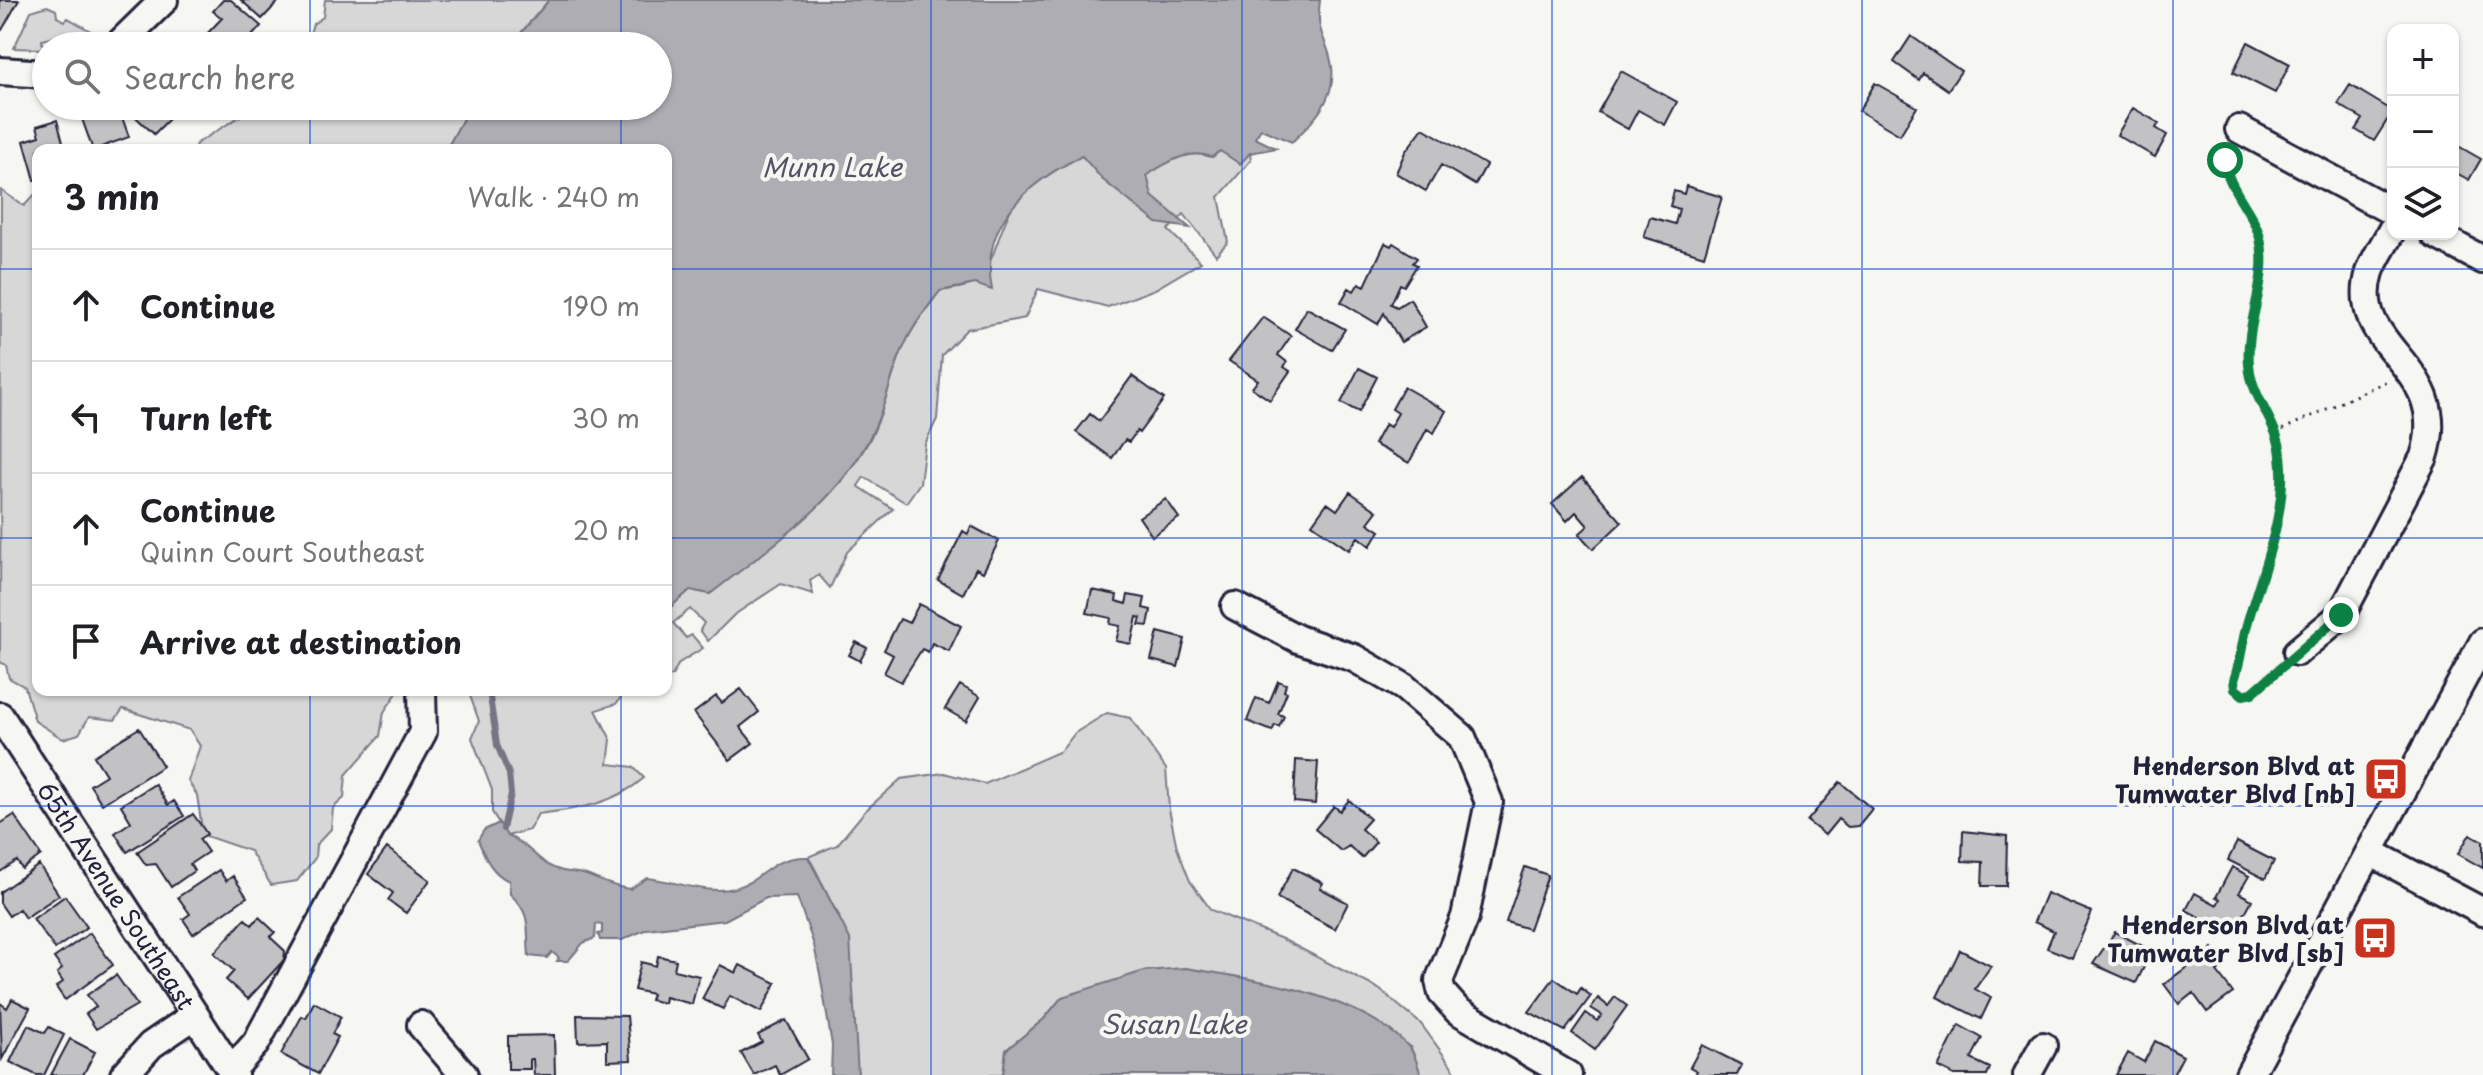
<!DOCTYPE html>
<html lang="en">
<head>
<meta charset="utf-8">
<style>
	body { margin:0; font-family:"Playpen Sans",sans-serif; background:#f6f6f6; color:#202124 }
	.controls { position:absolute; right:24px; top:24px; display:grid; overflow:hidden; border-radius:16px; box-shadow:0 2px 6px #0004 }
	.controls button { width:72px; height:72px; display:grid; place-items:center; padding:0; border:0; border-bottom:2px solid #e0e0e0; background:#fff; color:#202124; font:40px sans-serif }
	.stop { position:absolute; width:24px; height:24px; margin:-18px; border:6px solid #0b8043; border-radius:50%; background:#fff }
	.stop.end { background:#0b8043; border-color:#fff; box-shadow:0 2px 8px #0008 }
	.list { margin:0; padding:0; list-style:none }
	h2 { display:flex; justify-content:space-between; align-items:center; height:104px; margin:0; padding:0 32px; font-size:34px }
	h2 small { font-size:26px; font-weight:400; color:#757577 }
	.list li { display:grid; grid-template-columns:52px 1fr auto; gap:24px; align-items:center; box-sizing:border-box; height:112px; padding:0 32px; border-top:2px solid #e0e0e0 }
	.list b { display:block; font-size:30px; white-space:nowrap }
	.list p { margin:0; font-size:26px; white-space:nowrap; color:#757577 }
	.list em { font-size:26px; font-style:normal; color:#757577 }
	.icon { flex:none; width:44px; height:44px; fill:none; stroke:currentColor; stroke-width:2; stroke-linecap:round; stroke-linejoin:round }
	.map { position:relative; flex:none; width:2483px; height:1075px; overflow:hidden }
	.search { position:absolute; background:#fff; box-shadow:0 2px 6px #0004; left:32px; top:32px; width:640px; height:88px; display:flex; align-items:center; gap:20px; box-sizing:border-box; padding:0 28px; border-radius:44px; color:#757577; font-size:30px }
	.panel { position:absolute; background:#fff; box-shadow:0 2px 6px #0004; left:32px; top:144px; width:640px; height:552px; border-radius:16px }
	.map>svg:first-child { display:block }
	.green { fill:#d7d7d7; stroke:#7c7c89; stroke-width:2 }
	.water { fill:#adadb3; stroke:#757583; stroke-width:2 }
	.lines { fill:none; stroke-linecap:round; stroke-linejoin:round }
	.stream { stroke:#757583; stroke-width:6 }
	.building { fill:#c2c2c4; stroke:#22223b; stroke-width:2 }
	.minor-casing { stroke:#22223b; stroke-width:32 }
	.path { stroke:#22223b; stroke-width:3; stroke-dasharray:2 6; stroke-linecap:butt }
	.minor { stroke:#f6f6f2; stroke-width:26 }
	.route { stroke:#0b8043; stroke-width:10 }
	.grid { fill:none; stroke:#1d4ed8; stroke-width:2; stroke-opacity:0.55 }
	.labels { text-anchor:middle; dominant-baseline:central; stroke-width:8; stroke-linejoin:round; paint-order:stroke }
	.poi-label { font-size:24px; font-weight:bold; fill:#22223b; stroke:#f6f6f2; text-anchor:end }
	.street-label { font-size:24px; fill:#22223b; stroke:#f6f6f2 }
	.water-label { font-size:26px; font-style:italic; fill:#535365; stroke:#f6f6f2 }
</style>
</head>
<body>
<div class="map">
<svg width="2483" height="1075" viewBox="0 0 2483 1075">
	<rect width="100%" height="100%" fill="#f6f6f2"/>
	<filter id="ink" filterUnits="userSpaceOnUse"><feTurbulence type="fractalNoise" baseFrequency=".0125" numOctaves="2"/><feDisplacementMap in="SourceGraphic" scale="16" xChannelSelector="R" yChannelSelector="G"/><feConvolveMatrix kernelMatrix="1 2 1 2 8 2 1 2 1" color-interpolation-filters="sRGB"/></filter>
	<g filter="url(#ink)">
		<path class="green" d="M 325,0 L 549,0 L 510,46 L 306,46 L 313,24 L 323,17 Z
			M 47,6 L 56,10 L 57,17 L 65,21 L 68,18 L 92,32 L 63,46 L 61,36 L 42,40 L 43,49 L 14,48 L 31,11 Z
			M 242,106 L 470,106 L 446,150 L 194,150 L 196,144 L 242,115 Z
			M 1220,151 L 1250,153 L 1251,160 L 1219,197 L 1228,242 L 1216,255 L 1184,214 L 1168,230 L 1201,262 L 1155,289 L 1108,307 L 1038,289 L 1025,318 L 967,329 L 942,355 L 937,419 L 925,444 L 920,483 L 906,503 L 864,477 L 858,486 L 893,509 L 847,552 L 830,588 L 819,575 L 810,581 L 813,594 L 781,584 L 734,615 L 708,641 L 700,630 L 704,623 L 690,609 L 673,623 L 686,638 L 692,635 L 703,648 L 679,663 L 672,676 L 666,677 L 666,611 L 690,590 L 710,594 C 770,546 838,503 873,433 C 885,407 890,379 901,353 C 910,330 925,311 940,291 C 951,289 969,288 977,282 C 993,269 1000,223 1015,203 C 1032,179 1057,168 1082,155 L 1103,180 L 1151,196 L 1147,175 C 1166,163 1189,148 1212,157 Z
			M 1,190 L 24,206 L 38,191 L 38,690 L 399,690 L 384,712 L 380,736 L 346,775 L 344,798 L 333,808 L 331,829 L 316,845 L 315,858 L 297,881 L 271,885 L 250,851 L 203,835 L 197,795 L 188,781 L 200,746 L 190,730 L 123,709 L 115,720 L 89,717 L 79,734 L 63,739 L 35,721 L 25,687 L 9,678 L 6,665 L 0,662 Z
			M 468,690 L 626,690 L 616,704 L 596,710 L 611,740 L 608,764 L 633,767 L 644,778 C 613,805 578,809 538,814 L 529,830 L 507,836 L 492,812 L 492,790 L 472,738 L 479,721 Z
			M 1107,713 L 1130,718 L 1166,769 L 1169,809 L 1177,848 L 1190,881 L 1211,910 L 1282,939 L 1379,989 L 1421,1024 L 1458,1075 L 1421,1075 L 1411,1048 L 1367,1016 L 1298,990 L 1185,968 L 1062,997 L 1044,1019 L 1006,1050 L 1003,1075 L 858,1075 L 839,915 C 825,896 821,875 808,857 L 837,845 L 865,811 L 901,779 L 944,773 L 985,784 L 1061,751 L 1075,733 Z"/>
		<path class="water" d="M 549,0 L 1320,0 C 1315,37 1328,37 1332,67 C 1336,99 1313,122 1292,142 L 1261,129 L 1255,138 L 1276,148 L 1250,153 L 1240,164 L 1220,151 L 1212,157 C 1189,148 1166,163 1147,175 L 1152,196 L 1190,228 L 1157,223 L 1103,180 L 1082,156 C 1028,182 979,224 992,290 L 975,284 L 940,291 C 925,310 910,330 901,353 C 890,379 885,407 872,433 C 838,504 770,547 710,594 L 690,590 L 666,611 L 666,150 L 446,150 L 470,106 L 658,106 L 658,46 L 510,46 Z
			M 499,823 L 507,836 C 525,842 533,855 548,865 C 565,875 574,870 589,876 C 604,882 614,887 630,889 L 647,878 C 676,881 706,895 735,888 C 765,880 769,856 808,857 L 850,939 L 858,1075 L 831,1075 L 832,1045 L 820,974 L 814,945 L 797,897 L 766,898 L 725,920 L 647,929 L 622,940 L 600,940 L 598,934 L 602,933 L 602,925 L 596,924 L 595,938 L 583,943 L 568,961 L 557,961 L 559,958 L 552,952 L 547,958 L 529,956 C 526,929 533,915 510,894 L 509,881 C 491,873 485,857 478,840 L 484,830 Z
			M 1185,968 C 1252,978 1361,995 1409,1047 C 1415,1053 1418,1067 1421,1075 L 1003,1075 L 1006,1050 L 1044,1019 L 1062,997 L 1144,971 Z"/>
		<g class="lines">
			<path class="stream" d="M 489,690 L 497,745 L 509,774 L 511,794 L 503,829"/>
		</g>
		<path class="building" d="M 0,0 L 19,0 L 2,30 L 0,29 Z
			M 223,0 L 231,0 L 261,26 L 243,46 L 214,46 L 204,37 L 222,18 L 213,11 Z
			M 241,0 L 280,0 L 262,19 Z
			M 1911,36 L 1961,71 L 1948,90 L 1923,73 L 1919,80 L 1894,62 Z
			M 2248,42 L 2290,64 L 2275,93 L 2233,72 Z
			M 1621,71 L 1677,102 L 1665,125 L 1638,110 L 1628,129 L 1598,112 Z
			M 1875,83 L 1917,107 L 1900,135 L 1859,111 Z
			M 2350,85 L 2393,111 L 2374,141 L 2356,130 L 2363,119 L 2338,104 Z
			M 118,106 L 129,137 L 93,150 L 80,113 L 97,106 Z
			M 164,106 L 173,115 L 154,134 L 125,107 Z
			M 2133,108 L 2159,123 L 2156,128 L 2167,135 L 2155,157 L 2117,135 Z
			M 57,120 L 65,150 L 38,150 L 38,179 L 35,180 L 24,141 L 40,136 L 37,126 Z
			M 1423,128 L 1486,165 L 1475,185 L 1441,165 L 1426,191 L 1396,173 L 1405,152 Z
			M 2453,143 L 2481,159 L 2469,180 L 2453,171 Z
			M 1686,186 L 1722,197 L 1704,256 L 1644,237 L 1650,217 L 1675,224 L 1679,209 L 1670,206 L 1674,191 L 1684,194 Z
			M 1385,243 L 1391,246 L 1393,243 L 1417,258 L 1413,263 L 1417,265 L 1404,286 L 1400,284 L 1391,304 L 1397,307 L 1410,299 L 1426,327 L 1401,342 L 1384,313 L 1378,324 L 1341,302 L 1349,288 L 1354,291 L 1359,283 L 1365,286 Z
			M 1307,308 L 1345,329 L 1332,350 L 1295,329 Z
			M 1263,317 L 1291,336 L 1278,355 L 1287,362 L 1284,367 L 1290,371 L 1270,400 L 1252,388 L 1258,380 L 1229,361 Z
			M 1359,368 L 1377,377 L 1359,412 L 1341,403 Z
			M 1132,376 L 1164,399 L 1139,433 L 1137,431 L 1129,442 L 1125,440 L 1112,458 L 1076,432 L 1090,414 L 1099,421 Z
			M 1404,387 L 1446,411 L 1434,433 L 1427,429 L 1409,463 L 1374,444 L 1385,424 L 1390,427 L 1398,413 L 1392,409 Z
			M 1582,477 L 1622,522 L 1593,549 L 1579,534 L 1588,526 L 1576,512 L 1567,521 L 1552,504 Z
			M 1350,492 L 1377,511 L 1368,523 L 1380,531 L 1370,546 L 1358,537 L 1349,550 L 1312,524 L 1327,503 L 1337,510 Z
			M 1166,499 L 1179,518 L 1152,536 L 1139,517 Z
			M 971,526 L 999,541 L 983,572 L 976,568 L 963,594 L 938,580 L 963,531 L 968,534 Z
			M 1092,590 L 1117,595 L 1116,601 L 1126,604 L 1128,595 L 1145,598 L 1143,608 L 1151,610 L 1148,626 L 1139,625 L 1141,618 L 1137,617 L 1131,644 L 1116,641 L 1120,626 L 1110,624 L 1111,618 L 1087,613 Z
			M 919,604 L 961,626 L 949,651 L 932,643 L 928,652 L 922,649 L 901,682 L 884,673 L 893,655 L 884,650 L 900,619 L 909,623 Z
			M 1158,632 L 1185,639 L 1178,667 L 1151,660 Z
			M 856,642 L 867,648 L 860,661 L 849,655 Z
			M 1278,681 L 1286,684 L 1284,691 L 1287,692 L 1278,714 L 1284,716 L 1279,727 L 1275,725 L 1272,731 L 1247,721 L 1256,698 L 1269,703 Z
			M 960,685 L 980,697 L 966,721 L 945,709 Z
			M 741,689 L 759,712 L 740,727 L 753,743 L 730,760 L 694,713 L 716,696 L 722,703 Z
			M 139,728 L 163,766 L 102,804 L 90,785 L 106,775 L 94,756 Z
			M 1296,760 L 1318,762 L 1315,804 L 1294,802 Z
			M 1840,782 L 1872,809 L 1858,826 L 1848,827 L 1838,819 L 1825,835 L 1807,821 Z
			M 155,784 L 168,805 L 174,801 L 184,816 L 127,852 L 115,833 L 131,822 L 121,805 Z
			M 1349,800 L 1370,819 L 1361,829 L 1376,842 L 1362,858 L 1349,846 L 1341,851 L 1315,829 L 1334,806 L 1340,811 Z
			M 193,814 L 207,834 L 199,839 L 208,852 L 190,864 L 194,871 L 171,887 L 156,864 L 146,865 L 137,852 Z
			M 14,815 L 41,855 L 22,869 L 17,861 L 0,872 L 0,824 Z
			M 1963,831 L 2007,836 L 2006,886 L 1982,886 L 1983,862 L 1962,861 Z
			M 2470,834 L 2483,841 L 2483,868 L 2458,854 Z
			M 2237,842 L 2274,861 L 2265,879 L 2228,860 Z
			M 387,848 L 430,880 L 406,913 L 388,900 L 393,893 L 368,874 Z
			M 39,865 L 59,895 L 25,918 L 19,909 L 9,916 L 0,903 L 0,892 Z
			M 1525,867 L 1548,875 L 1529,929 L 1506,922 Z
			M 2232,867 L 2249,876 L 2239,893 L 2252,900 L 2233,935 L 2186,910 L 2195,893 L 2217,905 L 2220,899 L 2216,897 Z
			M 1293,868 L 1323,883 L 1320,888 L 1348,903 L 1335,929 L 1277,898 Z
			M 219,870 L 226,881 L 233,876 L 247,897 L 193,934 L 183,919 L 190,914 L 178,897 Z
			M 2046,893 L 2092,912 L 2072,958 L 2047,948 L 2054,931 L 2034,922 Z
			M 65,896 L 87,927 L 55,949 L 33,919 Z
			M 259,917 L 275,932 L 270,937 L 285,951 L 284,960 L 248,999 L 226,980 L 234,971 L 214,953 L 245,919 L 252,925 Z
			M 2115,932 L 2152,951 L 2136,983 L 2093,964 Z
			M 90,933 L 113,965 L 65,1000 L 56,987 L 63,982 L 57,973 L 62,969 L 54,958 Z
			M 2213,948 L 2226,965 L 2217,972 L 2233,993 L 2207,1012 L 2193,993 L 2179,1004 L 2164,984 Z
			M 1960,950 L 1991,966 L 1975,989 L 1991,998 L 1981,1019 L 1937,997 Z
			M 658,956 L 676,960 L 674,970 L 699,976 L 692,1004 L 665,997 L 664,1003 L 650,1000 L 652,994 L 634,990 L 641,962 L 656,966 Z
			M 720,965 L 736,973 L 740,965 L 776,983 L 761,1012 L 730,996 L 723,1009 L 702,999 Z
			M 116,975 L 137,1005 L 96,1029 L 86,1014 L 96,1007 L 87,995 Z
			M 1554,978 L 1577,994 L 1581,988 L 1591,996 L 1565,1031 L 1529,1012 Z
			M 1615,997 L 1627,1006 L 1595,1050 L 1572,1033 L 1586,1013 L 1597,1021 L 1602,1015 L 1591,1008 L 1598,998 L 1608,1006 Z
			M 12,999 L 30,1008 L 2,1059 L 0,1003 L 7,1008 Z
			M 314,1002 L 341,1017 L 332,1034 L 338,1037 L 318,1074 L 281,1054 L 302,1016 L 306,1018 Z
			M 577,1015 L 627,1016 L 631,1060 L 607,1061 L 607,1041 L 578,1042 Z
			M 786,1020 L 808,1059 L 780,1075 L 775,1065 L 754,1075 L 741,1053 L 762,1042 L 758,1035 Z
			M 28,1025 L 45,1033 L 49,1027 L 64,1035 L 44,1075 L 36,1075 L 10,1062 Z
			M 1959,1025 L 1982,1038 L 1971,1059 L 1990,1068 L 1987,1075 L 1954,1075 L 1938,1067 Z
			M 554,1035 L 555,1075 L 534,1075 L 533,1059 L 530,1059 L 530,1069 L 508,1069 L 508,1036 Z
			M 70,1039 L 95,1052 L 83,1075 L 51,1075 Z
			M 2155,1041 L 2183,1056 L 2173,1075 L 2116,1075 L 2128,1053 L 2144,1062 Z
			M 1702,1045 L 1742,1065 L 1737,1075 L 1695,1075 L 1697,1071 L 1690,1067 Z"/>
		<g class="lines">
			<g class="minor-casing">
				<g id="minor">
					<path d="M 117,46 L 164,0"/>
					<path d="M 0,71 L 46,74"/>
					<path d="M 2239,129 L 2393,212"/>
					<path d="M 2434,234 L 2483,260"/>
					<path d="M 1235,606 L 1298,639 L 1354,658 L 1404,687 L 1462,737 L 1489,802 L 1465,917 L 1439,981 L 1442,993 L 1458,1011 L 1568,1075"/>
					<path d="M 2297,652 L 2341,615 L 2424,457 C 2454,363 2346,350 2370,272 C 2375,257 2386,242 2393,228"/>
					<path id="s1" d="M 0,716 L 234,1075"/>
					<path d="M 2370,852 L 2483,912"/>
					<path d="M 421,1025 L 464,1075"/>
					<path d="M 231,1071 L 256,1043 L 423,732 L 422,690"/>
					<path d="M 124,1075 L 151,1045 L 194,1016"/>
					<path d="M 2027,1075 L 2043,1046"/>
					<path d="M 2249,1075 L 2483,642"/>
				</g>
			</g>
			<path class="path" d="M 2229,151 C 2217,179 2255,211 2260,239 C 2269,282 2245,322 2249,365 C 2252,397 2275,419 2281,450 C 2291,507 2263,567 2248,621 C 2242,640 2242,662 2234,680 L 2235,689 L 2243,695 L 2252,693 L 2281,666
				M 2275,433 L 2387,381"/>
			<use href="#minor" class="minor"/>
		</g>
	</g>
	<g class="lines" filter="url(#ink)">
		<path class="route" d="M 2225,160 C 2226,187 2254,212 2260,238 C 2270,280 2245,321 2249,364 C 2251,398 2278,422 2281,455 C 2288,512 2263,568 2248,621 C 2242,640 2241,662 2234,680 L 2235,689 L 2243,695 L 2252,693 L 2341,615"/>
	</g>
	<path class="grid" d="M 310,0 L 310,46M 621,0 L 621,46M 931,0 L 931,1075M 1242,0 L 1242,1075M 1552,0 L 1552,1075M 1862,0 L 1862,1075M 2173,0 L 2173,1075M 310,106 L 310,150M 621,106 L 621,150M 0,269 L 38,269M 666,269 L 2483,269M 0,538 L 38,538M 666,538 L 2483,538M 310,690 L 310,1075M 621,690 L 621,1075M 0,806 L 2483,806"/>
	<defs>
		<g id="bus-square" transform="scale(2.3)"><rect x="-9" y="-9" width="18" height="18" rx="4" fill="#c8321e" stroke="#f6f6f2"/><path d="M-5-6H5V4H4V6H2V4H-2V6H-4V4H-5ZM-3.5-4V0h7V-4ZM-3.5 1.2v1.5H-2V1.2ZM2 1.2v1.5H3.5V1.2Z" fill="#fff"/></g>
	</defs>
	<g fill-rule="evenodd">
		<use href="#bus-square" x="2386" y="779"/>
		<use href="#bus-square" x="2375" y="938"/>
	</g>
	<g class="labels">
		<g class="poi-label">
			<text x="2355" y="765">Henderson Blvd at<tspan x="2355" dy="28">Tumwater Blvd [nb]</tspan></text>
			<text x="2344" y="924">Henderson Blvd at<tspan x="2344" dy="28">Tumwater Blvd [sb]</tspan></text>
		</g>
		<g class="street-label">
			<text stroke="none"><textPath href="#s1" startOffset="214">65th Avenue Southeast</textPath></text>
		</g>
		<g class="water-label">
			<text x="832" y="166">Munn Lake</text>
			<text x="1174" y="1023">Susan Lake</text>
		</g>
	</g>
</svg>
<div class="controls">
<button>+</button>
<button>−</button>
<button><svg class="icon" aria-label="layers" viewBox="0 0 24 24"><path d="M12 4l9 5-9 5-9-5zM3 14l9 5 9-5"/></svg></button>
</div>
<div class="stop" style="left:2225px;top:160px"></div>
<div class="stop end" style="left:2341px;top:615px"></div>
<div class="search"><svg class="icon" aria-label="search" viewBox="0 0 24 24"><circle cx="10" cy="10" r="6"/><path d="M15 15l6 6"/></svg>Search here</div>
<section class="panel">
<h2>3 min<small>Walk · 240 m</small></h2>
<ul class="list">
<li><svg class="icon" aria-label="ahead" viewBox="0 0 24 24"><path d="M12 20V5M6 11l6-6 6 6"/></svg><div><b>Continue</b></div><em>190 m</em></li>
<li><svg class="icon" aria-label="left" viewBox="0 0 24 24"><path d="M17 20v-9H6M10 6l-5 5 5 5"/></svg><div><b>Turn left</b></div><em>30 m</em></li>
<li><svg class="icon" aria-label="ahead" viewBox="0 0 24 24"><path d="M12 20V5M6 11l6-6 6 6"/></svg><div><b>Continue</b><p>Quinn Court Southeast</p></div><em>20 m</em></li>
<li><svg class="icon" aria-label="arrive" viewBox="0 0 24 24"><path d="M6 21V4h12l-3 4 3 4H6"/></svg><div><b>Arrive at destination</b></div></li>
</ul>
</section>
</div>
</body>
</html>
